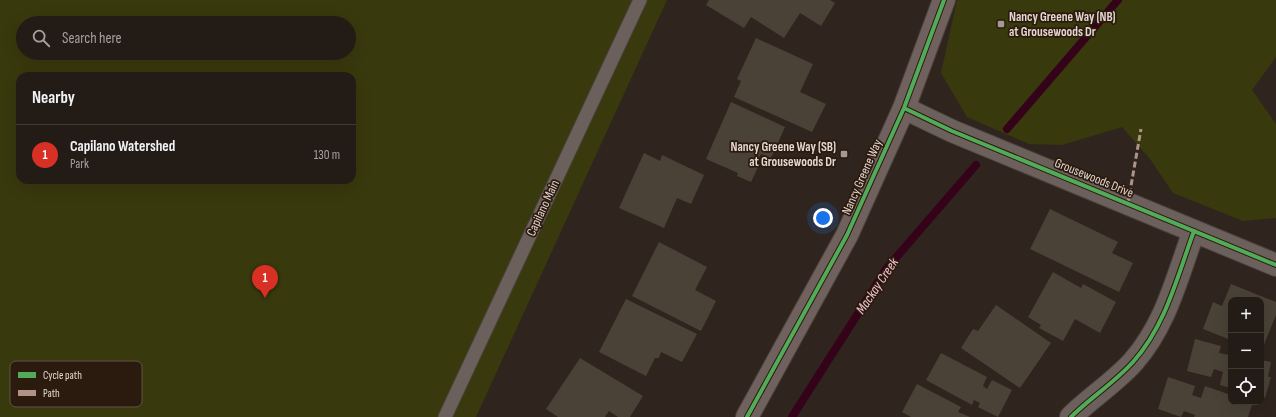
<!DOCTYPE html>
<html lang="en">
<head>
<meta charset="utf-8">
<style>
	body { margin:0; font-family:"Sofia Sans Condensed",sans-serif; background:#2f2923; color:#f1f3f6 }
	.controls { position:absolute; right:12px; bottom:12px; display:grid; overflow:hidden; border-radius:8px; box-shadow:0 4px 16px #0002 }
	.controls button { width:36px; height:36px; display:grid; place-items:center; padding:0; border:0; border-bottom:1px solid #403a35; background:#231c16; color:#f1f3f6; font:20px sans-serif }
	.you { position:absolute; left:823px; top:218px; width:14px; height:14px; margin:-10px; border:3px solid #fff; border-radius:50%; background:#1a73e8; box-shadow:0 0 0 6px #1a73e833 }
	.badge { display:grid; place-items:center; width:26px; height:26px; border-radius:50%; background:#d93025; color:#fff; font-size:13px; font-weight:700 }
	.pin { position:absolute; translate:-50% -33px; filter:drop-shadow(0 1px 2px #0008) }
	.pin::after { content:''; position:absolute; top:21px; width:14px; height:12px; background:inherit; clip-path:polygon(0 0,100% 0,50% 100%) }
	.list { margin:0; padding:0; list-style:none }
	h2 { display:flex; justify-content:space-between; align-items:center; height:52px; margin:0; padding:0 16px; font-size:17px }
	h2 small { font-size:13px; font-weight:400; color:#a3a1a1 }
	.list li { display:grid; grid-template-columns:26px 1fr auto; gap:12px; align-items:center; box-sizing:border-box; height:60px; padding:0 16px; border-top:1px solid #403a35 }
	.list b { display:block; font-size:15px; white-space:nowrap }
	.list p { margin:0; font-size:13px; white-space:nowrap; color:#a3a1a1 }
	.list em { font-size:13px; font-style:normal; color:#a3a1a1 }
	.icon { flex:none; width:22px; height:22px; fill:none; stroke:currentColor; stroke-width:2; stroke-linecap:round; stroke-linejoin:round }
	.map { position:relative; flex:none; width:1276px; height:417px; overflow:hidden }
	.search { position:absolute; background:#231c16; box-shadow:0 4px 16px #0002; left:16px; top:16px; width:340px; height:44px; display:flex; align-items:center; gap:10px; box-sizing:border-box; padding:0 14px; border-radius:22px; color:#a3a1a1; font-size:15px }
	.panel { position:absolute; background:#231c16; box-shadow:0 4px 16px #0002; left:16px; top:72px; width:340px; height:112px; border-radius:12px }
	.map>svg:first-child { display:block }
	.green { fill:#38390d; fill-rule:evenodd }
	.lines { fill:none; stroke-linecap:round; stroke-linejoin:round }
	.stream { stroke:#34031a; stroke-width:8 }
	.building { fill:#4a4236 }
	.lane-casing { stroke:#4a423c; stroke-width:15 }
	.street-casing { stroke:#4a423c; stroke-width:24 }
	.secondary-casing { stroke:#4a423c; stroke-width:24 }
	.lane { stroke:#6c605d; stroke-width:13 }
	.street { stroke:#6c605d; stroke-width:22 }
	.secondary { stroke:#70615e; stroke-width:22 }
	.quiet { stroke:#af9288; stroke-width:3; stroke-dasharray:6 3; stroke-linecap:butt }
	.cycleway-casing { stroke:#2b1a0e; stroke-width:6 }
	.cycleway { stroke:#51ab58; stroke-width:4 }
	.poi-dot { fill:#a59992; stroke:#2b1a0e; stroke-width:1.5 }
	.labels { text-anchor:middle; dominant-baseline:central; stroke-width:3.5; stroke-linejoin:round; paint-order:stroke }
	.poi-label { font-size:13px; font-weight:bold; fill:#e4d7d0; stroke:#2b1a0e; text-anchor:start }
	.street-label { font-size:13px; fill:#e4d7d0; stroke:#2b1a0e }
	.water-label { font-size:14px; font-style:italic; fill:#f2c3d3; stroke:#2b1a0e }
	.key { fill:#2b1a0e; stroke:#625348; stroke-width:1 }
	.key-label { font-size:11px; fill:#e4d7d0 }
</style>
</head>
<body>
<div class="map">
<svg width="1276" height="417" viewBox="0 0 1276 417">
	<rect width="100%" height="100%" fill="#2f251e"/>
	<path class="green" d="M 0,0 L 667,0 L 476,417 L 0,417 ZM 23,23 L 349,23 L 349,53 L 23,53 ZM 20,76 L 352,76 L 352,180 L 20,180 Z
		M 957,0 L 1276,0 L 1276,57 L 1252,90 L 1276,124 L 1276,218 L 1243,221 L 1173,193 L 1150,159 L 1122,127 L 1062,145 L 1029,144 L 967,117 L 941,73 Z"/>
	<g class="lines">
		<path class="stream" d="M 1007,129 L 1118,0
			M 792,417 L 887,268 L 976,165"/>
	</g>
	<path class="building" d="M 709,0 L 830,0 L 835,3 L 821,26 L 800,13 L 784,38 L 751,17 L 744,28 L 706,5 Z
		M 756,38 L 813,64 L 800,92 L 826,104 L 812,132 L 734,97 L 741,81 L 737,79 Z
		M 731,102 L 785,127 L 771,158 L 761,154 L 755,166 L 758,167 L 751,182 L 737,176 L 738,173 L 706,159 Z
		M 644,153 L 660,161 L 662,155 L 704,175 L 691,204 L 677,198 L 664,228 L 619,208 Z
		M 1050,209 L 1118,242 L 1112,253 L 1133,263 L 1119,292 L 1030,249 Z
		M 659,242 L 707,267 L 695,290 L 716,301 L 701,331 L 632,296 Z
		M 1053,272 L 1081,288 L 1083,284 L 1116,302 L 1100,333 L 1075,319 L 1063,341 L 1039,328 L 1041,325 L 1028,317 Z
		M 1231,284 L 1276,302 L 1276,315 L 1261,352 L 1261,300 L 1231,300 L 1231,340 L 1203,329 L 1213,302 L 1222,306 Z
		M 626,299 L 697,334 L 682,362 L 661,352 L 659,358 L 655,358 L 646,376 L 599,352 Z
		M 996,305 L 1051,343 L 1020,388 L 961,348 L 973,329 L 978,331 Z
		M 1195,339 L 1221,346 L 1219,353 L 1229,355 L 1231,349 L 1231,388 L 1220,385 L 1223,372 L 1214,369 L 1211,377 L 1187,371 Z
		M 941,353 L 987,377 L 983,386 L 987,389 L 992,380 L 1012,390 L 998,417 L 978,407 L 980,403 L 974,400 L 972,405 L 926,380 Z
		M 580,358 L 643,396 L 630,417 L 618,417 L 609,411 L 605,417 L 558,417 L 546,409 Z
		M 1261,360 L 1271,362 L 1268,377 L 1271,377 L 1265,398 L 1261,396 Z
		M 1168,377 L 1195,386 L 1192,395 L 1201,398 L 1205,386 L 1231,395 L 1231,402 L 1253,402 L 1248,417 L 1194,417 L 1195,415 L 1184,411 L 1181,417 L 1158,409 Z
		M 917,384 L 961,407 L 958,412 L 970,417 L 911,417 L 902,412 Z"/>
	<g class="lines">
		<g class="lane-casing">
			<path id="lane" d="M 445,417 L 640,0"/>
		</g>
		<g class="street-casing">
			<path id="street" d="M 904,108 L 952,131 L 1276,265
				M 1071,417 C 1090,398 1114,383 1133,362 C 1166,325 1177,277 1194,231"/>
		</g>
		<g class="secondary-casing">
			<path id="secondary" d="M 747,417 L 847,235 L 904,108 L 944,0"/>
		</g>
		<use href="#lane" class="lane"/>
		<use href="#street" class="street"/>
		<use href="#secondary" class="secondary"/>
		<path class="quiet" d="M 1128,203 L 1141,129"/>
		<g class="cycleway-casing">
			<path id="cycleway" d="M 904,108 L 952,131 L 1276,265
				M 747,417 L 847,235 L 904,108 L 944,0
				M 1071,417 C 1090,398 1114,383 1133,362 C 1166,325 1177,277 1194,231"/>
		</g>
		<use href="#cycleway" class="cycleway"/>
	</g>
	<g class="poi-dot">
		<rect x="997" y="20" width="8" height="8" rx="2"/>
		<rect x="840" y="150" width="8" height="8" rx="2"/>
	</g>
	<g class="labels">
		<g class="poi-label">
			<text x="1009" y="17">Nancy Greene Way (NB)<tspan x="1009" dy="15">at Grousewoods Dr</tspan></text>
			<text x="836" y="147" text-anchor="end">Nancy Greene Way (SB)<tspan x="836" dy="15">at Grousewoods Dr</tspan></text>
		</g>
		<g class="street-label">
			<text transform="translate(862 177) rotate(-66)">Nancy Greene Way</text>
			<text transform="translate(1094 178) rotate(22)">Grousewoods Drive</text>
			<text transform="translate(543 208) rotate(-65)">Capilano Main</text>
		</g>
		<g class="water-label">
			<text transform="translate(877 286) rotate(-56)">Mackay Creek</text>
		</g>
	</g>
	<rect x="10" y="361" width="132" height="46" rx="6" class="key"/>
	<rect x="18" y="372" width="18" height="6" fill="#51ab58"/>
	<rect x="18" y="390" width="18" height="6" fill="#af9288"/>
	<g class="key-label">
		<text x="43" y="379">Cycle path</text>
		<text x="43" y="397">Path</text>
	</g>
</svg>
<div class="controls">
<button>+</button>
<button>−</button>
<button><svg class="icon" aria-label="locate" viewBox="0 0 24 24"><circle cx="12" cy="12" r="6"/><path d="M12 2v4M12 18v4M2 12h4M18 12h4"/></svg></button>
</div>
<div class="you"></div>
<div class="pin badge" style="left:265px;top:298px">1</div>
<div class="search"><svg class="icon" aria-label="search" viewBox="0 0 24 24"><circle cx="10" cy="10" r="6"/><path d="M15 15l6 6"/></svg>Search here</div>
<section class="panel">
<h2>Nearby<small></small></h2>
<ul class="list">
<li><span class="badge">1</span><div><b>Capilano Watershed</b><p>Park</p></div><em>130 m</em></li>
</ul>
</section>
</div>
</body>
</html>
